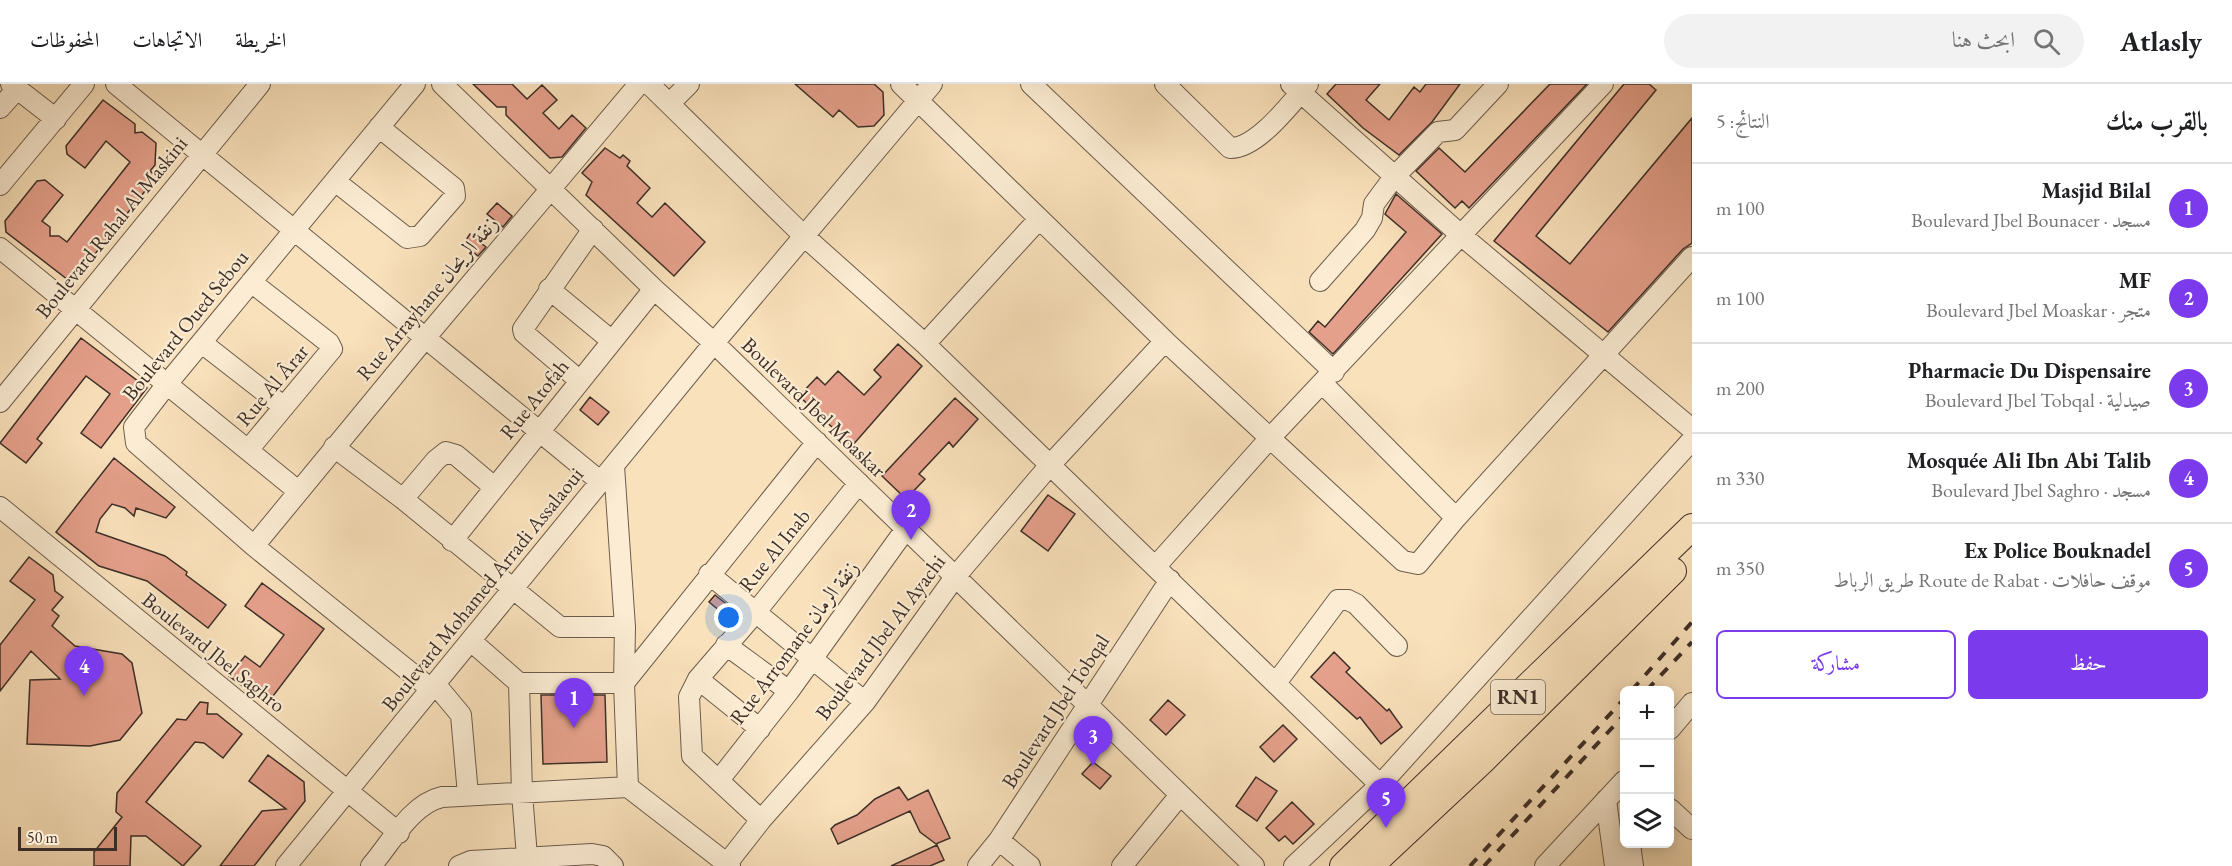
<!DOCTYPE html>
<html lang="ar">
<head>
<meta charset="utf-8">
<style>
	body { margin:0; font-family:"EB Garamond",Amiri,serif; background:#f2f2f2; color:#202124; direction:rtl }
	.controls { position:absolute; right:18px; bottom:18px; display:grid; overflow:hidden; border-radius:9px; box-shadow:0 3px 15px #0003 }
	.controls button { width:54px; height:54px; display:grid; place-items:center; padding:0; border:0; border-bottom:2px solid #e0e0e0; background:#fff; color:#202124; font:30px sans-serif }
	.scale { position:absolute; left:18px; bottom:15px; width:99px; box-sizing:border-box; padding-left:6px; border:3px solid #3d2f28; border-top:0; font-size:16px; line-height:21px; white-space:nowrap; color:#3d2f28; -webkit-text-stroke:4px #fbecd3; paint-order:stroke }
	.you { position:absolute; left:729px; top:534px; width:21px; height:21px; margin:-15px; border:4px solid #fff; border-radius:50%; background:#1a73e8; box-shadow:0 0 0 9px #1a73e833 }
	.badge { display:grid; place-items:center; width:39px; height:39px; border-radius:50%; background:#7c3aed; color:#fff; font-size:20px; font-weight:700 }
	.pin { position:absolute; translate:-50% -50px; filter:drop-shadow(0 2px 3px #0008) }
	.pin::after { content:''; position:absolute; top:32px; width:21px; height:18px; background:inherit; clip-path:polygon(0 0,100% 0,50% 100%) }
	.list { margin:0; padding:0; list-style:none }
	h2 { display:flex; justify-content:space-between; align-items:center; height:78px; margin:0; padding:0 24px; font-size:26px }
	h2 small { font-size:20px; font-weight:400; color:#757577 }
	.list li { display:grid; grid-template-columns:39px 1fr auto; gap:18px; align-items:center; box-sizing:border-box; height:90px; padding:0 24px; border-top:2px solid #e0e0e0 }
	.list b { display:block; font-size:22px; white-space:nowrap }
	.list p { margin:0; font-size:20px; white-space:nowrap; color:#757577 }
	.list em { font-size:20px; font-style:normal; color:#757577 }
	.actions { display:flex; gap:12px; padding:18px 24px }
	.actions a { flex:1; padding:14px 0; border:2px solid #7c3aed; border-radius:9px; text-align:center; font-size:21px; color:#7c3aed }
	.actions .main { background:#7c3aed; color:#fff }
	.icon { flex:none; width:33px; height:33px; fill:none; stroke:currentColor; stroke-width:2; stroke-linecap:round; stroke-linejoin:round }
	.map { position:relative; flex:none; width:1692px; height:782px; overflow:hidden; direction:ltr }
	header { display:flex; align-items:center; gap:36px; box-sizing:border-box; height:84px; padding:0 30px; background:#fff; border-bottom:2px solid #e0e0e0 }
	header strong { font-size:28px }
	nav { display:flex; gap:33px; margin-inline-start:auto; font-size:21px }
	.search { width:420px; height:54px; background:#f2f2f2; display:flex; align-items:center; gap:15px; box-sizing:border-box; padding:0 21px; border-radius:33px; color:#757577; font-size:22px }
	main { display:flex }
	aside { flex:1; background:#fff }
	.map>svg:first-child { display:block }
	.building { fill:#e5a08b; stroke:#3d2f28; stroke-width:1.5 }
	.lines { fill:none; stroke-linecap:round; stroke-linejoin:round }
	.minor-casing { stroke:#6c5c4d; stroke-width:22 }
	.major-casing { stroke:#3d2f28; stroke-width:28 }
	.minor { stroke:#fbecd3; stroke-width:20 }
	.major { stroke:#f9e1bb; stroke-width:26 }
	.rail { stroke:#3d2f28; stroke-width:4; stroke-dasharray:10 10; stroke-linecap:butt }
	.labels { text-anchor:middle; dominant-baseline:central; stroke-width:4.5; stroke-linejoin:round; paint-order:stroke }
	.shield { fill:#fbecd3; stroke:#76685b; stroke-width:1.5 }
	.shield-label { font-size:20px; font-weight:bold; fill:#3d2f28 }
	.street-label { font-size:21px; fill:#3d2f28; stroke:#fbecd3 }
</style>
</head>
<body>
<header>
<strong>Atlasly</strong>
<div class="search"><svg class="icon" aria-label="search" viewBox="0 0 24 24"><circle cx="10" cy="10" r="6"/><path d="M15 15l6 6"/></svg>ابحث هنا</div>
<nav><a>الخريطة</a><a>الاتجاهات</a><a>المحفوظات</a></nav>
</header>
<main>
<aside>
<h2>بالقرب منك<small>النتائج: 5</small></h2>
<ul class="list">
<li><span class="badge">1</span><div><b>Masjid Bilal</b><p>مسجد · Boulevard Jbel Bounacer</p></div><em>100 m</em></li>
<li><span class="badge">2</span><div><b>MF</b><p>متجر · Boulevard Jbel Moaskar</p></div><em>100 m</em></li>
<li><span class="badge">3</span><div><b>Pharmacie Du Dispensaire</b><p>صيدلية · Boulevard Jbel Tobqal</p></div><em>200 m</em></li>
<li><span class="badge">4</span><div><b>Mosquée Ali Ibn Abi Talib</b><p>مسجد · Boulevard Jbel Saghro</p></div><em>330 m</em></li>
<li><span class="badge">5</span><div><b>Ex Police Bouknadel</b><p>موقف حافلات · Route de Rabat طريق الرباط</p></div><em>350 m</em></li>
</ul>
<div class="actions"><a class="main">حفظ</a><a>مشاركة</a></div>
</aside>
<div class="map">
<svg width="1692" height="782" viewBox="0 0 1692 782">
	<rect width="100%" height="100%" fill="#f9e1bb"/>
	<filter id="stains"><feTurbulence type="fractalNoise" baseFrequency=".00333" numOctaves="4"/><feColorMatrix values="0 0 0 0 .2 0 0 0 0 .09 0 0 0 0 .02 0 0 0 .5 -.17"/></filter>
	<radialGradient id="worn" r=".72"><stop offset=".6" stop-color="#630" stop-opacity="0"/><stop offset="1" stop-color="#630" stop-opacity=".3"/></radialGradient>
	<path class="building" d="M 473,0 L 512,0 L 527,15 L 542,1 L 557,16 L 543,29 L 559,45 L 572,31 L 586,44 L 562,73 L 550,74 L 506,31 L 506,23 L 497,23 Z
		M 795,0 L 874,0 L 883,8 L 884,31 L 874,42 L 858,43 L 839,26 L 833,33 Z
		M 1336,0 L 1380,0 L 1366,16 L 1389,36 L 1414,3 L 1420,8 L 1426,0 L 1460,0 L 1432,38 L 1399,71 L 1363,44 L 1327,10 Z
		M 1550,0 L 1587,0 L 1469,124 L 1462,117 L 1455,124 L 1416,87 L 1439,64 L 1465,88 Z
		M 1624,0 L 1649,0 L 1656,6 L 1536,152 L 1570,180 L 1692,34 L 1692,159 L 1683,165 L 1608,248 L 1494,157 Z
		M 103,16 L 135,40 L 135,49 L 142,48 L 156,59 L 155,81 L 150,87 L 157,92 L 72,199 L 6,148 L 5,137 L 37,97 L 45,96 L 63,111 L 42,137 L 50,143 L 50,152 L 59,152 L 67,158 L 130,78 L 106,57 L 85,84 L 67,70 L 66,62 Z
		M 605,64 L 620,74 L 623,71 L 630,77 L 627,82 L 650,104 L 637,119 L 652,133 L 665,119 L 705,158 L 674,192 L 586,111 L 592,98 L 582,89 Z
		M 1396,110 L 1442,150 L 1333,270 L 1309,248 L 1318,237 L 1325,243 L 1406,148 L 1385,130 Z
		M 497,119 L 512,132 L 503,143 L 487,130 Z
		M 470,150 L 486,163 L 478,172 L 463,160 Z
		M 81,254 L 147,304 L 101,364 L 81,349 L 110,310 L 86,292 L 37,355 L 42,359 L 26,379 L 0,359 Z
		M 898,260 L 922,282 L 852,362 L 799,312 L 817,293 L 825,301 L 838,287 L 864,311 L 881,293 L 874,286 Z
		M 590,313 L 609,328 L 598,341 L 580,326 Z
		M 955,314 L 978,335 L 953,363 L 949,358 L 919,390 L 925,395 L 906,415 L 882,392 Z
		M 114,374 L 175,423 L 166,434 L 136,424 L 134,432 L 125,424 L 112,420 L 100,435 L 96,448 L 165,472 L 187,488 L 186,491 L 226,521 L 208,544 L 147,497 L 99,482 L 56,448 Z
		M 1048,411 L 1075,430 L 1048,467 L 1021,447 Z
		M 29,473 L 53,491 L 55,507 L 63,513 L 52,526 L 59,532 L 52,542 L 75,562 L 122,570 L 132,579 L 142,629 L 120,656 L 90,662 L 27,660 L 30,596 L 60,595 L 31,567 L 0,607 L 0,561 L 35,516 L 10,497 Z
		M 262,499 L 324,545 L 267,620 L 229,592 L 245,572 L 260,583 L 284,551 L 245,522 Z
		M 715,511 L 739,530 L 732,537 L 709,518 Z
		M 1334,568 L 1350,584 L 1346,588 L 1387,627 L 1389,625 L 1402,643 L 1381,660 L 1360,633 L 1357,635 L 1311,593 Z
		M 541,611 L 605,611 L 607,678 L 543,680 Z
		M 1168,616 L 1185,631 L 1166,651 L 1150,636 Z
		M 200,618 L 208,619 L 207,630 L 217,630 L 242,650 L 223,674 L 204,659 L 195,658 L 146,718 L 201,762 L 183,782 L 146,752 L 131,752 L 130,782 L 94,782 L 94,768 L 122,733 L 116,728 L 117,709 L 177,635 L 186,636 Z
		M 1283,641 L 1297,655 L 1274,678 L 1260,663 Z
		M 268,671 L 304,698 L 305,717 L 254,782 L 220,782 L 262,727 L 286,725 L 249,697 Z
		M 1093,678 L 1111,692 L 1100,705 L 1082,690 Z
		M 1256,693 L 1277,707 L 1257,737 L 1236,722 Z
		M 899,703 L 908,716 L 928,706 L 950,754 L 936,760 L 920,748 L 910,727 L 838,760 L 831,745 L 835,741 L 857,731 L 875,715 Z
		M 1292,718 L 1314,740 L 1293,760 L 1285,752 L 1279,757 L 1266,744 Z
		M 937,761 L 944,776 L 930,782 L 891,782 Z"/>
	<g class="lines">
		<g class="minor-casing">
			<path id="minor" d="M 11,0 L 56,35
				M 116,0 L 601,398
				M 415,0 L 167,300 L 134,343 L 136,359 L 254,462 L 431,605
				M 442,0 L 654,205 L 714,259 L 1254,782
				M 649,0 L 804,152 L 925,260 L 1404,724
				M 901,0 L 1165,257 L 1403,477 L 1418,480 L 1456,434 L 1692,173
				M 1031,0 L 1334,288
				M 1165,0 L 1230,64 C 1257,65 1291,19 1308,0
				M 1291,0 L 1462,152 L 1692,345
				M 670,19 L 689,0
				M 0,24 L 17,5
				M 335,97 L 407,154 L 420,152 L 455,112 L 454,104 L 379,43
				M 0,101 L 84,0
				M 0,164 L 298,407
				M 1320,197 L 1365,146 L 1372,134 L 1374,120 L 1394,93 L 1438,48 L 1455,46 L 1498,0
				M 549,205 L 612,257
				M 202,259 L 284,323
				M 925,260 L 1039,135
				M 580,297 L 524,249 L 523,245 L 593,145
				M 1323,300 L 1456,434
				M 0,318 L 260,0
				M 334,363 L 403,415 L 560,543 L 625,543
				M 248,366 L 332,265 L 329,259 L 251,198
				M 614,382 L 625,543 L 624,599 L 628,703 L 730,782
				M 403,415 L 436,376 L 446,368 L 456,371 L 494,403
				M 0,423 L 399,749
				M 452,457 L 654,205
				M 254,462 L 426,253 L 639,0
				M 1156,482 L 1270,354 L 1603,0
				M 709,490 L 865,618
				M 471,557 L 519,599 L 624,599 L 817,358
				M 726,561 L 789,607
				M 698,595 L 760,645
				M 519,599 L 522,709 L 527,773
				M 1276,599 L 1338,516 L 1348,516 L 1356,520 L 1397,562
				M 436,601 L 461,631 L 468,711
				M 1670,645 L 1692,619
				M 719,696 L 789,607 L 905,446
				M 1606,716 L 1615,782
				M 1670,725 L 1692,745
				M 761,736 L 692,672 L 689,613 L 698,595 L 755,529 L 859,399
				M 999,756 L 1030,782
				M 1630,760 L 1633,782
				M 286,782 L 714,259 L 932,0
				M 371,782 C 391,759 411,720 442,713 L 628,703
				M 459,782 L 471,777 L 592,770 L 603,772 L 613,782
				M 725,782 L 761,736 L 865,618 L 955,493 L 1050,381 L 1165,257
				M 978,782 L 999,756 L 1170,496
				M 1122,782 L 1180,711
				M 1294,782 L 1381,700 L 1692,356
				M 1545,782 L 1624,697"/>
		</g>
		<g class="major-casing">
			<path id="major" d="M 1343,782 L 1692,443
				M 1370,782 L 1482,677 L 1673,487"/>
		</g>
		<use href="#minor" class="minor"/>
		<use href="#major" class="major"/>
		<path class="rail" d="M 1632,606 L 1692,538
			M 1647,606 L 1692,558
			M 1470,782 L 1624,615
			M 1484,782 L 1624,631"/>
	</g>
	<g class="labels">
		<rect class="shield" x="1491" y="596" width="54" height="34" rx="4.5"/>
		<g class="shield-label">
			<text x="1518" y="613">RN1</text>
		</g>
		<g class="street-label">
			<text transform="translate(111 143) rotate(-51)">Boulevard Rahal Al Maskini</text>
			<text transform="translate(427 214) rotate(-50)">Rue Arrayhane زنقة الريحان</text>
			<text transform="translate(185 241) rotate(-51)">Boulevard Oued Sebou</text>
			<text transform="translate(272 301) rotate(-50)">Rue Al Ârar</text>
			<text transform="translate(534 315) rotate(-51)">Rue Atofah</text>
			<text transform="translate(814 323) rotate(44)">Boulevard Jbel Moaskar</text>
			<text transform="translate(774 466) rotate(-51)">Rue Al Inab</text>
			<text transform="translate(482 505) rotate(-51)">Boulevard Mohamed Arradi Assalaoui</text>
			<text transform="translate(880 553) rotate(-53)">Boulevard Jbel Al Ayachi</text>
			<text transform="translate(794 558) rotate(-53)">Rue Arromane زنقة الرمان</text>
			<text transform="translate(214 568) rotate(39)">Boulevard Jbel Saghro</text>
			<text transform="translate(1055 627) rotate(-57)">Boulevard Jbel Tobqal</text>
		</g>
	</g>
	<rect width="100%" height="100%" filter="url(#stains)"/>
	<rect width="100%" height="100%" fill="url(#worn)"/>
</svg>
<div class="controls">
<button>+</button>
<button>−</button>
<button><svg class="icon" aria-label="layers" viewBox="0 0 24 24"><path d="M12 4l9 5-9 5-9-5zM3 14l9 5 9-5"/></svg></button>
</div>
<div class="scale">50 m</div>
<div class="you"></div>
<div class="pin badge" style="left:574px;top:644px">1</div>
<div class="pin badge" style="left:911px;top:456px">2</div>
<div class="pin badge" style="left:1093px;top:682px">3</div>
<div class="pin badge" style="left:84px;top:612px">4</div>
<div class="pin badge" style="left:1386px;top:744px">5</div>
</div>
</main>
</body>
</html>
